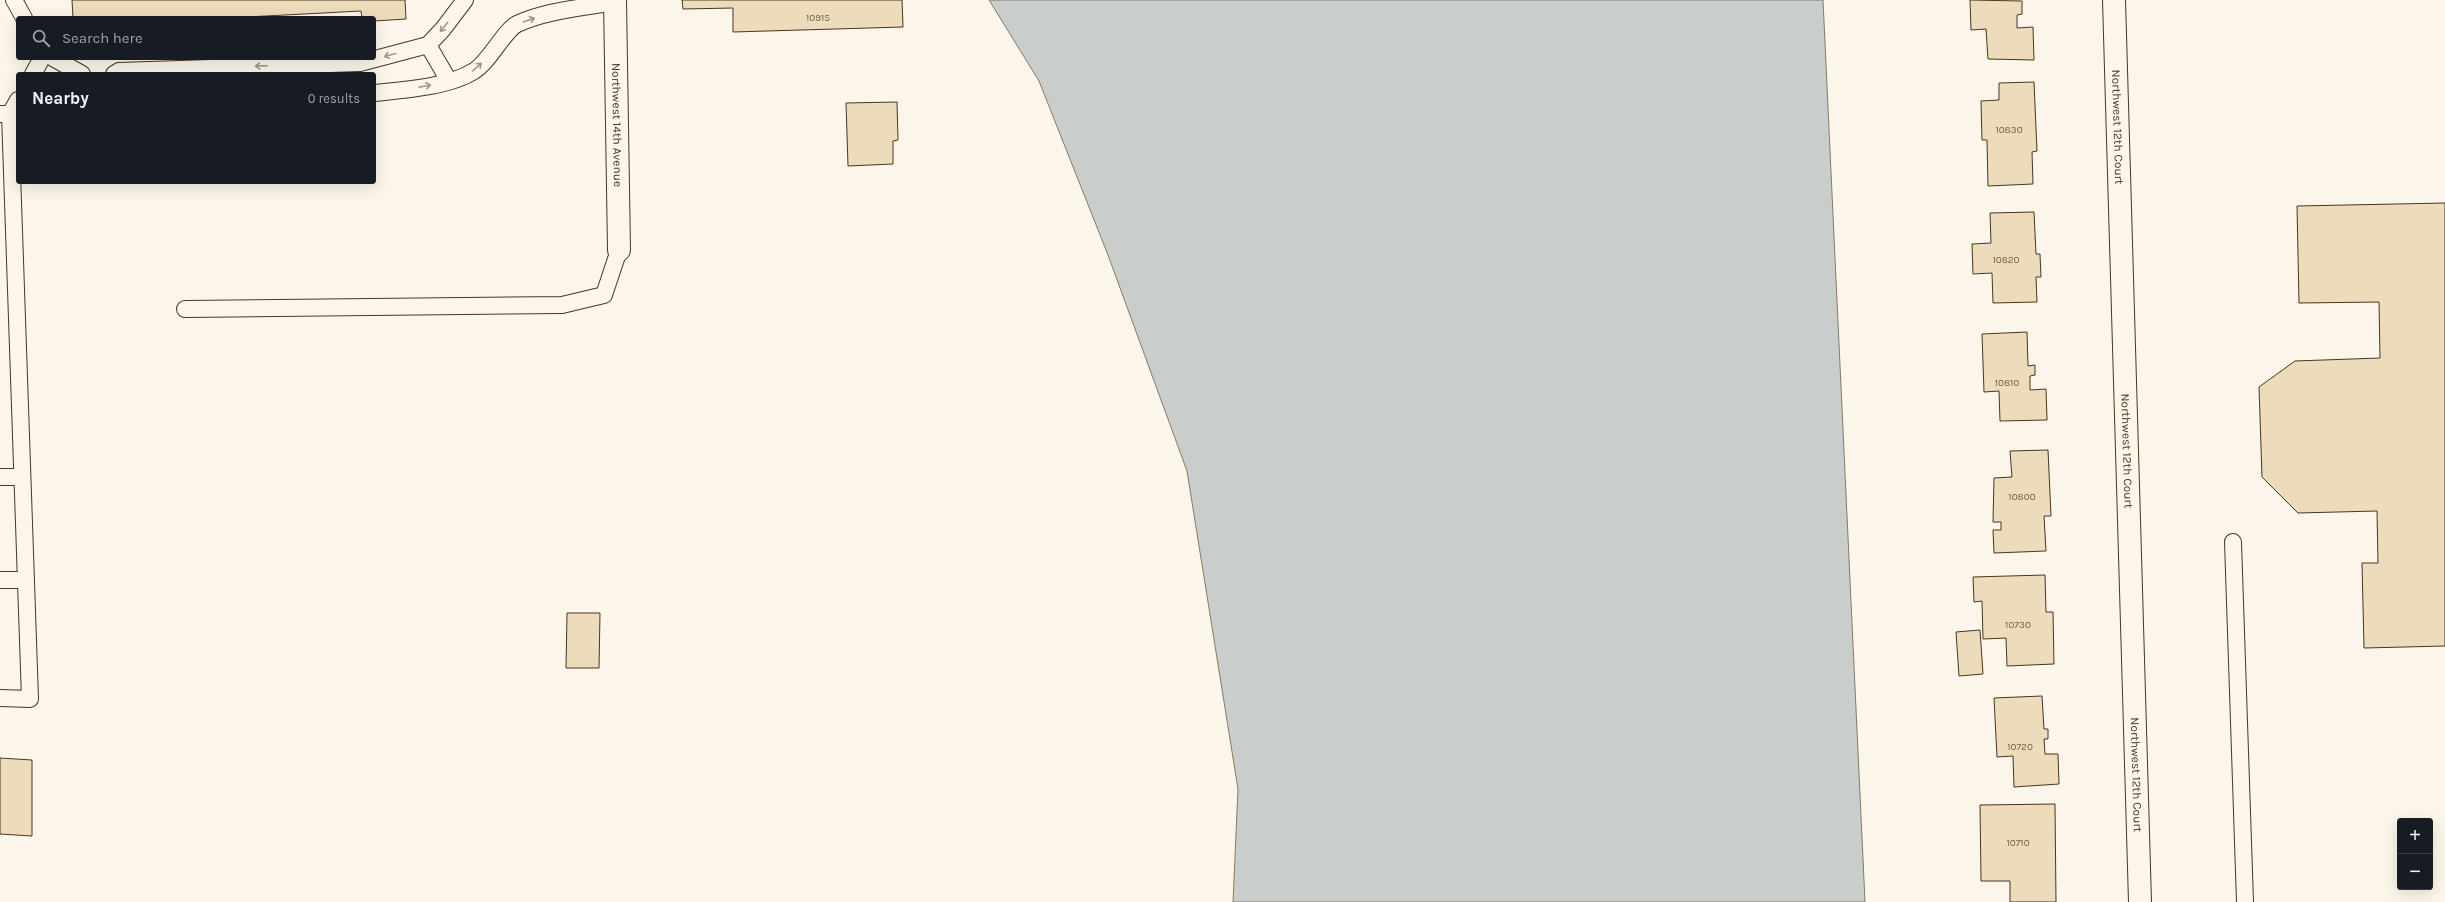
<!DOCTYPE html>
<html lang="en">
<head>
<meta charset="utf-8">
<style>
	body { margin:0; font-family:Karla,sans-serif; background:#242831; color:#f1f3f6 }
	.controls { position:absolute; right:12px; bottom:12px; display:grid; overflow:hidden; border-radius:4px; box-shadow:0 4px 16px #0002 }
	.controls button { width:36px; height:36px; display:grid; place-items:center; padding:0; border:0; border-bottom:1px solid #363941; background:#171b24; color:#f1f3f6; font:20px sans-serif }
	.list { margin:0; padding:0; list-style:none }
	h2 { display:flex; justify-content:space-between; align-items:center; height:52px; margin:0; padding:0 16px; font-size:17px }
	h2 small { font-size:13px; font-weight:400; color:#9ea1a6 }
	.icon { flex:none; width:22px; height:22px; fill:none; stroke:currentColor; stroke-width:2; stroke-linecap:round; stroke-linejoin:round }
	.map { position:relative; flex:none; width:2445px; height:902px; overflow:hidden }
	.search { position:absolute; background:#171b24; box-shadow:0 4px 16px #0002; left:16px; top:16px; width:360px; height:44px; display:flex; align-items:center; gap:10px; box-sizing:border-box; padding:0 14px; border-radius:4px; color:#9ea1a6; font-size:15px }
	.panel { position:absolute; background:#171b24; box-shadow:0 4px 16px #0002; left:16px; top:72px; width:360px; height:112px; border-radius:4px }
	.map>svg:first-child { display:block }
	.water { fill:#c9cecd; stroke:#887966 }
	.building { fill:#ecdcbc; stroke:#4a3520 }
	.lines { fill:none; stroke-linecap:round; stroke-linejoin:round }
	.service-casing { stroke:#4a3520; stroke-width:18 }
	.minor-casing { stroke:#4a3520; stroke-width:24 }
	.service { stroke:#fbf6e9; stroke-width:16 }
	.minor { stroke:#fbf6e9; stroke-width:22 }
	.oneway { stroke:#a29684 }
	.labels { text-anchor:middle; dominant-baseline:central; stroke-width:3; stroke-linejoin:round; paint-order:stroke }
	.number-label { font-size:10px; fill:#725f47 }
	.street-label { font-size:12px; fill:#4a3520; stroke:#fbf6e9 }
</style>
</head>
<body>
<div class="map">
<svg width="2445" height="902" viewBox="0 0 2445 902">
	<rect width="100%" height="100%" fill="#fbf6e9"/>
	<path class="water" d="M 989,0 L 1823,0 L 1865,902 L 1233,902 L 1238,789 L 1187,471 L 1108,255 L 1039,81 Z"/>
	<path class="building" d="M 72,0 L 405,0 L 406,19 L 374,21 L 374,18 L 362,18 L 361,11 L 228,18 L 73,18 Z
		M 682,0 L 902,0 L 903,27 L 733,32 L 733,8 L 683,9 Z
		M 1970,0 L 2022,1 L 2022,14 L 2017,15 L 2017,28 L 2033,27 L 2034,60 L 1988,59 L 1986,29 L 1971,30 Z
		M 2034,82 L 2037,151 L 2032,152 L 2033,184 L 1988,186 L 1987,140 L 1982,140 L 1981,101 L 1999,100 L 1999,83 Z
		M 897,102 L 898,140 L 893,141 L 893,164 L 848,166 L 846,103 Z
		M 2445,203 L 2445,646 L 2364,648 L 2362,563 L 2378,563 L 2377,511 L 2298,513 L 2262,477 L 2259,387 L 2295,361 L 2380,358 L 2379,302 L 2299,303 L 2297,206 Z
		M 2034,212 L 2036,254 L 2040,254 L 2041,277 L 2036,277 L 2037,302 L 1993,303 L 1992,273 L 1973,274 L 1972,244 L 1991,243 L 1990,213 Z
		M 2027,332 L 2028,366 L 2035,365 L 2035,375 L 2030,376 L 2030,390 L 2046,389 L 2047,420 L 2000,421 L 1999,391 L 1984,392 L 1982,334 Z
		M 2048,450 L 2051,516 L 2044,516 L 2046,551 L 1994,553 L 1993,530 L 2001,530 L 2001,522 L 1993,522 L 1994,478 L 2012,477 L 2010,451 Z
		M 2045,575 L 2046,612 L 2053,612 L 2054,664 L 2007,666 L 2006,638 L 1983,639 L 1982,601 L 1974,602 L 1973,577 Z
		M 567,613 L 600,613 L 599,668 L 566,668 Z
		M 1980,630 L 1983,674 L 1959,676 L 1956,632 Z
		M 2042,696 L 2044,729 L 2048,729 L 2048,739 L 2044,739 L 2045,754 L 2058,754 L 2059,784 L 2014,787 L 2013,756 L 1997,757 L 1994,698 Z
		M 0,758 L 32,760 L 32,836 L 0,834 Z
		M 2055,804 L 2056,902 L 2010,902 L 2010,881 L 1981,881 L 1980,805 Z"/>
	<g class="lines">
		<g class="service-casing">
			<path id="service" d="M 14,0 L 24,18
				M 428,45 L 449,81
				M 53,58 L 82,74
				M 33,74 L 42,58
				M 114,74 L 119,71 L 360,63 L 428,45 L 443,29 L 465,0
				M 374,93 C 404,90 449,87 474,71 C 489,62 504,31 517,24 C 547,10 583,8 615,2
				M 0,114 L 10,114 L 18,100
				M 185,309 L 562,305 L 604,295 L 619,250
				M 0,477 L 22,477
				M 2233,542 L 2245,902
				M 0,580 L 26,580
				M 0,698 L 30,699 L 10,114"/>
		</g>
		<g class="minor-casing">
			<g id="minor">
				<path id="s1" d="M 615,0 L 619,250"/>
				<path id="s2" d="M 2114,0 L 2140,902"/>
			</g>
		</g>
		<use href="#service" class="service"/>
		<use href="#minor" class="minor"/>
	</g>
	<defs><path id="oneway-shaft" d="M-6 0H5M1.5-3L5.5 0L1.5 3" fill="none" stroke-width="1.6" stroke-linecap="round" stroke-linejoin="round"/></defs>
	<g class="oneway">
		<use href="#oneway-shaft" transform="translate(529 20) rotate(-19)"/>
		<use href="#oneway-shaft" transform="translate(444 27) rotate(129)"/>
		<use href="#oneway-shaft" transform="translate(390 55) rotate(165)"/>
		<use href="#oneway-shaft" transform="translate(261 66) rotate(178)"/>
		<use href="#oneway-shaft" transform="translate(477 67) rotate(-42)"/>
		<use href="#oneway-shaft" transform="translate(425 86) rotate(-12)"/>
	</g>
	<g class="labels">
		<g class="number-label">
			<text x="818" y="18">10915</text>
			<text x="2009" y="130">10830</text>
			<text x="2006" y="260">10820</text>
			<text x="2007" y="383">10810</text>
			<text x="2022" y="497">10800</text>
			<text x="2018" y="625">10730</text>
			<text x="2020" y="747">10720</text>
			<text x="2018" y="843">10710</text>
		</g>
		<g class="street-label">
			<text stroke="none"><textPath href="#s1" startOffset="125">Northwest 14th Avenue</textPath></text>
			<text stroke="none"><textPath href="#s2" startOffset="127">Northwest 12th Court</textPath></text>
			<text stroke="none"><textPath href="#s2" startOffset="451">Northwest 12th Court</textPath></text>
			<text stroke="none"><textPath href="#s2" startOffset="775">Northwest 12th Court</textPath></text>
		</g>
	</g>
</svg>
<div class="controls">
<button>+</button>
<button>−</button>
</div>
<div class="search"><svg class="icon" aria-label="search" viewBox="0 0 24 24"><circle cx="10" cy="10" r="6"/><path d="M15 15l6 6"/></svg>Search here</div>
<section class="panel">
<h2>Nearby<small>0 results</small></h2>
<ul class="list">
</ul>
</section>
</div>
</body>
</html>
